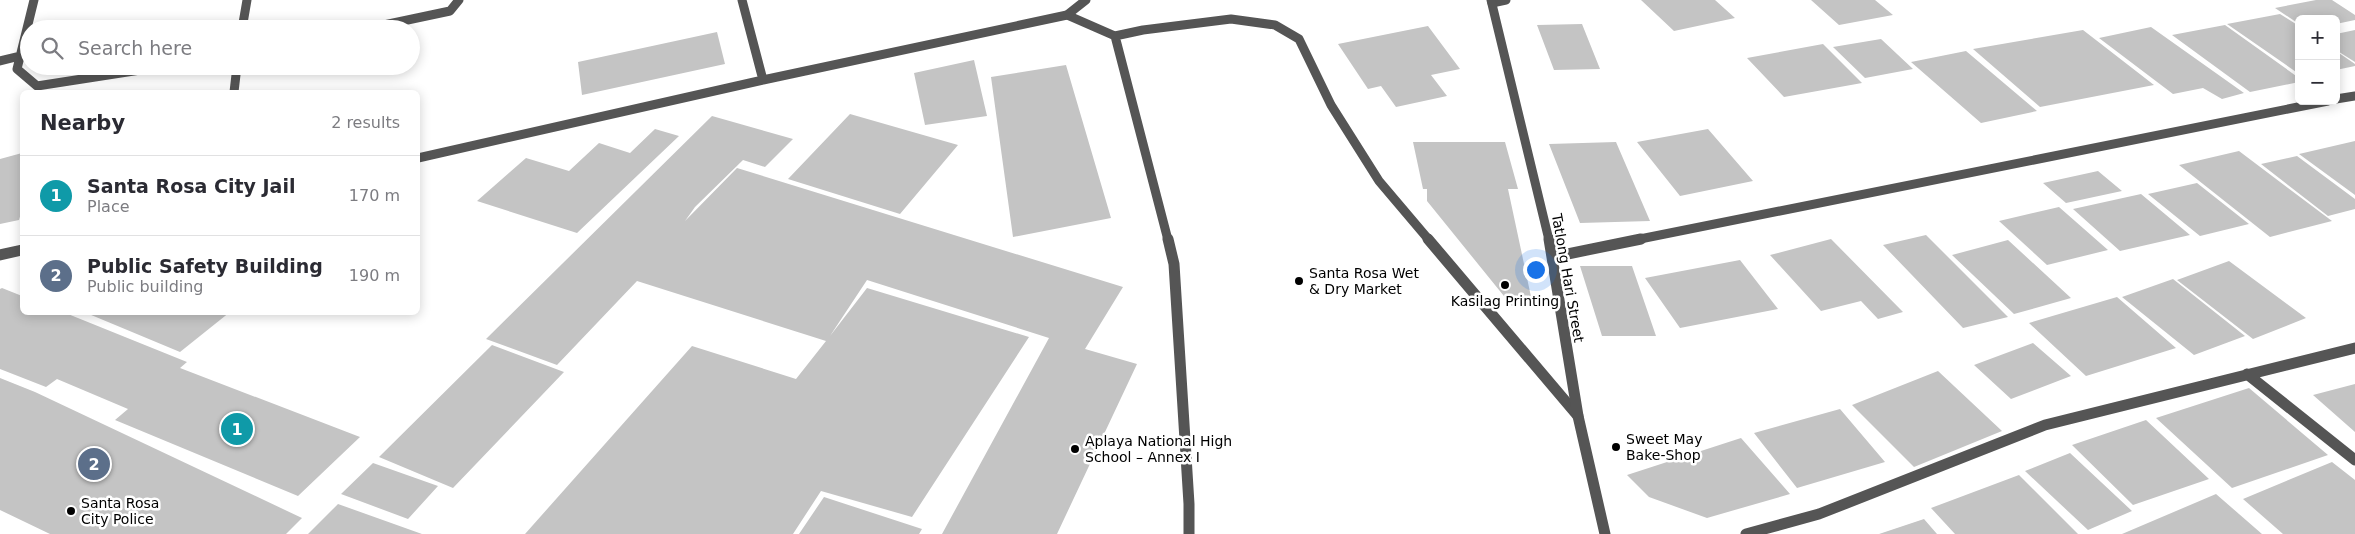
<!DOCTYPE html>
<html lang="en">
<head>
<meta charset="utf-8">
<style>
	body { margin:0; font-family:"DejaVu Sans",sans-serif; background:#f2f2f3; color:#2b2b33 }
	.controls { position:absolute; right:15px; top:15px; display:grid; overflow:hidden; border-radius:8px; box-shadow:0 2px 12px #0003 }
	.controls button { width:45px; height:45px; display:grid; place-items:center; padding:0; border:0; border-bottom:1px solid #e1e1e2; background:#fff; color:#2b2b33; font:25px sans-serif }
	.you { position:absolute; left:1535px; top:269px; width:18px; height:18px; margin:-12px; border:4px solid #fff; border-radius:50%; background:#1a73e8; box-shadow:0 0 0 8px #1a73e833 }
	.badge { display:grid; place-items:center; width:32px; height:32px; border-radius:50%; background:#000; color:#fff; font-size:16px; font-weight:700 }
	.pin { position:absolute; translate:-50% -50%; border:2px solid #fff; box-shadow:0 1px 5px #0006 }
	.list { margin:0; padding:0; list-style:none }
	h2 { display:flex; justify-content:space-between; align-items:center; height:65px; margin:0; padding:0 20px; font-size:21px }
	h2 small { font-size:16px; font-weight:400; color:#7c7c81 }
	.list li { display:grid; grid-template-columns:32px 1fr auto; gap:15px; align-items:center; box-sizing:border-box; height:80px; padding:0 20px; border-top:1px solid #e1e1e2 }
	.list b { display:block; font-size:19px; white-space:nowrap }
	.list p { margin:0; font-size:16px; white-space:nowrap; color:#7c7c81 }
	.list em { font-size:16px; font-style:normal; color:#7c7c81 }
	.icon { flex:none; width:28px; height:28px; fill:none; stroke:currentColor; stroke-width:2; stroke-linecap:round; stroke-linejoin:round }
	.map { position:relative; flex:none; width:2355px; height:534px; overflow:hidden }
	.search { position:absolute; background:#fff; box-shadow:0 2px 12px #0003; left:20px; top:20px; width:400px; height:55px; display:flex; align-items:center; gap:12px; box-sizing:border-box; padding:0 18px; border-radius:28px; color:#7c7c81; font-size:19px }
	.panel { position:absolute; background:#fff; box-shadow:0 2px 12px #0003; left:20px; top:90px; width:400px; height:225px; border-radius:8px }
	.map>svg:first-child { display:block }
	.building { fill:#c4c4c4 }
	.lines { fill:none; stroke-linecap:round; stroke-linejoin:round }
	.service-far1 { stroke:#555; stroke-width:9 }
	.service { stroke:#555; stroke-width:11 }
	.minor-far1 { stroke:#555; stroke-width:9 }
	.minor { stroke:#555; stroke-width:11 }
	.tertiary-far1 { stroke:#555; stroke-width:9 }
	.tertiary { stroke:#555; stroke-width:11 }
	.poi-dot { fill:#000; stroke:#fff; stroke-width:2 }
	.labels { text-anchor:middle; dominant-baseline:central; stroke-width:5; stroke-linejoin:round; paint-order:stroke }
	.poi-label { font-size:14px; fill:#000; stroke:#fff; text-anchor:start }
	.street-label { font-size:14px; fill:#000; stroke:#fff }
</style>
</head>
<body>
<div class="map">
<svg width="2355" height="534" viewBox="0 0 2355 534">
	<rect width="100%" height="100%" fill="#fff"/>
	<path class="building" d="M 1641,0 L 1715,0 L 1735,18 L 1674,31 Z
		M 1811,0 L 1875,0 L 1893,15 L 1839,25 Z
		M 2316,0 L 2332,0 L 2355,15 L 2355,20 L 2336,24 L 2336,19 L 2299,19 L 2299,24 L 2275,8 Z
		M 2280,14 L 2299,26 L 2299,74 L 2227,24 Z
		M 1582,24 L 1600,69 L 1554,70 L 1537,25 Z
		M 2225,25 L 2299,78 L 2299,82 L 2250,92 L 2172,35 Z
		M 1428,26 L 1460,69 L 1431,75 L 1447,96 L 1396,107 L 1381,86 L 1368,89 L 1338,44 Z
		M 2151,27 L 2244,93 L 2222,99 L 2203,88 L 2173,94 L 2099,38 Z
		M 2083,30 L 2154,85 L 2040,107 L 1973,49 Z
		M 2355,30 L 2355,62 L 2336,50 L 2336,34 Z
		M 717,32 L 725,64 L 582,95 L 578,62 Z
		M 1881,39 L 1913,69 L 1865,78 L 1833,47 Z
		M 1823,44 L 1862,83 L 1784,97 L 1747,58 Z
		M 1966,51 L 2037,111 L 1981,123 L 1911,62 Z
		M 2336,51 L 2355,64 L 2355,66 L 2336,70 Z
		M 974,60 L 987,116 L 925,125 L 914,73 Z
		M 1066,65 L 1111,218 L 1013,237 L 991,77 Z
		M 850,114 L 958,145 L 900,214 L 788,179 Z
		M 712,116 L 793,139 L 765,167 L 743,160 L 695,207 L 685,221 L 737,168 L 1123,287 L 1085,349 L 1137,364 L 1057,534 L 942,534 L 1049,338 L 867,280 L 830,336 L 867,288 L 1029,337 L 912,517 L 821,491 L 793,534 L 525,534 L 692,346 L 796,379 L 826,341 L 637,281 L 557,365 L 486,339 Z
		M 655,129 L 679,136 L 577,233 L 477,201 L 526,158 L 569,171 L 599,143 L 630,153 Z
		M 1708,129 L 1753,181 L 1680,196 L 1637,142 Z
		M 2355,141 L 2355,195 L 2299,154 Z
		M 1413,142 L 1505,142 L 1518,189 L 1508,189 L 1533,306 L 1512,306 L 1427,201 L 1427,189 L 1423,189 Z
		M 1616,142 L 1650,221 L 1580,223 L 1549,144 Z
		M 2239,151 L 2332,221 L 2270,237 L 2179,165 Z
		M 22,153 L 22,210 L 19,220 L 0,224 L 0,159 Z
		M 2297,156 L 2355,199 L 2355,209 L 2328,216 L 2261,164 Z
		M 2098,171 L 2122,191 L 2066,203 L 2043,183 Z
		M 2197,183 L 2249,224 L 2200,236 L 2148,194 Z
		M 2141,194 L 2190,235 L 2120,251 L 2073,209 Z
		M 2059,207 L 2108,250 L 2047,265 L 1999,221 Z
		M 1926,235 L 2008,317 L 1963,328 L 1883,245 Z
		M 1831,239 L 1903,312 L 1878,319 L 1861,301 L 1821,311 L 1770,255 Z
		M 2008,240 L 2071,298 L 2014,314 L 1952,255 Z
		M 1740,260 L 1778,309 L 1680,328 L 1645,278 Z
		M 2229,261 L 2306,318 L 2253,339 L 2177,280 Z
		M 1580,266 L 1632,266 L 1656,336 L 1602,336 Z
		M 2173,279 L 2245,336 L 2194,355 L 2122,297 Z
		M 2,288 L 22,296 L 22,312 L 63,312 L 187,362 L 180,368 L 360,437 L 298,496 L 115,420 L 128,409 L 57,379 L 46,387 L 0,369 L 0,289 Z
		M 2117,297 L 2176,348 L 2086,376 L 2029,323 Z
		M 84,312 L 230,312 L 180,352 Z
		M 2033,343 L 2071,376 L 2011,399 L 1974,365 Z
		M 492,345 L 564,372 L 453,488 L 379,457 Z
		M 1938,371 L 2002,431 L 1914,467 L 1852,405 Z
		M 0,378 L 35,392 L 302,518 L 286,534 L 50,534 L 0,510 Z
		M 2355,384 L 2355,432 L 2313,395 Z
		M 2249,388 L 2328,455 L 2232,488 L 2156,418 Z
		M 1840,409 L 1885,462 L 1797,488 L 1754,433 Z
		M 2146,420 L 2209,479 L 2133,505 L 2072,445 Z
		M 1741,438 L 1790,494 L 1707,518 L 1649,497 L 1627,475 Z
		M 2070,453 L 2132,511 L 2088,530 L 2025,471 Z
		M 2332,462 L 2355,480 L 2355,534 L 2283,534 L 2243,499 Z
		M 373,463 L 438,486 L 408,519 L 341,494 Z
		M 2019,475 L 2078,534 L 1955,534 L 1931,508 Z
		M 2216,494 L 2262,534 L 2122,534 Z
		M 824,497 L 922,529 L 919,534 L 799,534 Z
		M 338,504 L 422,534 L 308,534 Z
		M 1924,519 L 1937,534 L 1879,534 Z"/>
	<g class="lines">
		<path class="service-far1" d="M 1067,15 L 1115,36 L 1168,240
			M 1115,36 L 1143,30 L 1231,19 L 1275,25 L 1299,39 L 1331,105 L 1379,181 L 1429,240"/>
		<path class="service" d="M 1168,239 L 1174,264 L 1189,504 L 1189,534
			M 1428,239 L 1578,416"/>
		<path class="minor-far1" d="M 34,0 L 17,69 L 37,86 L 166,66
			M 1492,3 L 1506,0
			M 242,29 L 247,0
			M 365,29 L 450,11 L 459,0
			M 0,61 L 20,56
			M 234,92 L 237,66
			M 2336,99 L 2355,96
			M 1635,240 L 2328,101"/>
		<path class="minor" d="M 1553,257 L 1641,239
			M 2247,374 L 2355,460
			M 1746,534 L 1819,514 L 2045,425 L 2355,348"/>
		<path class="tertiary-far1" d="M 742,0 L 763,80
			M 1491,0 L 1549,240
			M 418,158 L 763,80 L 1067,15 L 1086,0"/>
		<path class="tertiary" d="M 1549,239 L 1578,416 L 1605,534
			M 0,255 L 22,250"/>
	</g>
	<g class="poi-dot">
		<circle cx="1299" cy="281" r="5"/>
		<circle cx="1505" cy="285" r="5"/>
		<circle cx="1616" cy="447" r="5"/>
		<circle cx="1075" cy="449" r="5"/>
		<circle cx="71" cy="511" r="5"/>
	</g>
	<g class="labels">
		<g class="poi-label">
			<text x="1309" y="273">Santa Rosa Wet<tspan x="1309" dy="16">&amp; Dry Market</tspan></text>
			<text x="1505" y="301" text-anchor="middle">Kasilag Printing</text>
			<text x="1626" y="439">Sweet May<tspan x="1626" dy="16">Bake-Shop</tspan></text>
			<text x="1085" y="441">Aplaya National High<tspan x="1085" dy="16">School – Annex I</tspan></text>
			<text x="81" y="503">Santa Rosa<tspan x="81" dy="16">City Police</tspan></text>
		</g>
		<g class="street-label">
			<text transform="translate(1568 278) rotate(80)">Tatlong Hari Street</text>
		</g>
	</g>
</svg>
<div class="controls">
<button>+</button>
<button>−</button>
</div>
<div class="you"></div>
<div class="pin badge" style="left:237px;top:429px;background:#0f9aa8">1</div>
<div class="pin badge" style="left:94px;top:464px;background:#5c6f8a">2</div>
<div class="search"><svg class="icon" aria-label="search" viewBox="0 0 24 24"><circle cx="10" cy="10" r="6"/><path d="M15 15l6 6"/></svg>Search here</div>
<section class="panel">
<h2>Nearby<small>2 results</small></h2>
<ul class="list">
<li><span class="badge" style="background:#0f9aa8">1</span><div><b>Santa Rosa City Jail</b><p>Place</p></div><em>170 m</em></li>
<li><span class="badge" style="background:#5c6f8a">2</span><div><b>Public Safety Building</b><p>Public building</p></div><em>190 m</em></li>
</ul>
</section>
</div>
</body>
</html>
